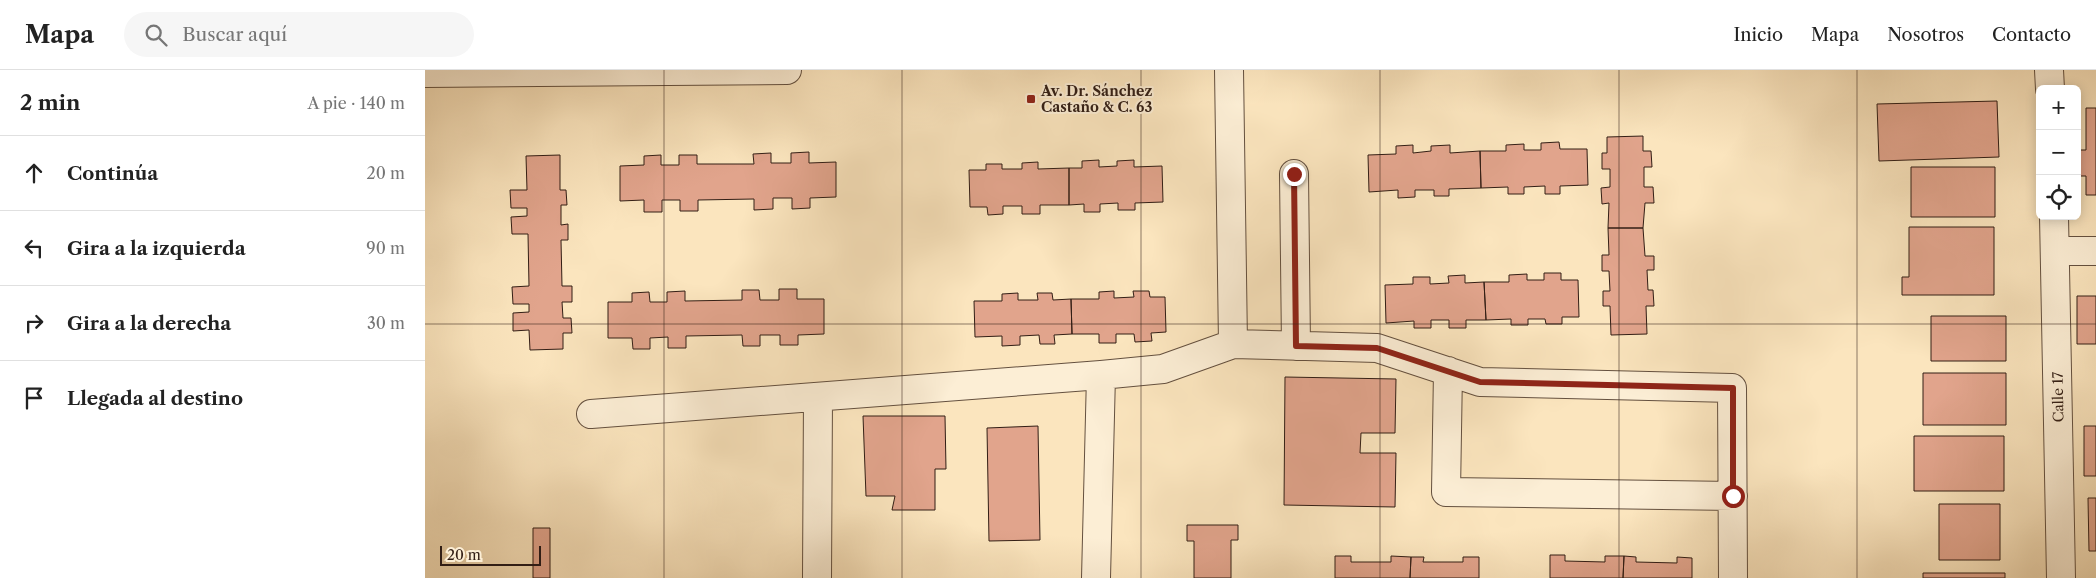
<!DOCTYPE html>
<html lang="es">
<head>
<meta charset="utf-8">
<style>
	body { margin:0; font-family:"Libre Caslon Text",serif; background:#f6f6f6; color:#222 }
	.controls { position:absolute; right:15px; top:15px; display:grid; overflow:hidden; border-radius:8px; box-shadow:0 2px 12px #0003 }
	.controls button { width:45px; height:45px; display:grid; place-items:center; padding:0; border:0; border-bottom:1px solid #e0e0e0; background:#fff; color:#222; font:25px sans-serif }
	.scale { position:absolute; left:15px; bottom:12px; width:101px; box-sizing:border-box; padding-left:5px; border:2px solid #321e15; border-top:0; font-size:14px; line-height:18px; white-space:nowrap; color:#321e15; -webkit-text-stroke:4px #fceed5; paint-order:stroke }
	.stop { position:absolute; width:15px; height:15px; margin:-11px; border:4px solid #8f2418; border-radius:50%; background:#fff }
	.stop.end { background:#8f2418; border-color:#fff; box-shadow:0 1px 5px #0008 }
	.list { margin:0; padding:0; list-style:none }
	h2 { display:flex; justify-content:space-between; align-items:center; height:65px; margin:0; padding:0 20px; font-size:21px }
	h2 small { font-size:16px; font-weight:400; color:#767676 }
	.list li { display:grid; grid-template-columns:32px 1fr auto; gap:15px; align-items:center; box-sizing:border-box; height:75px; padding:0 20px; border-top:1px solid #e0e0e0 }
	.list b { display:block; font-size:19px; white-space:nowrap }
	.list em { font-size:16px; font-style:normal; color:#767676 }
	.icon { flex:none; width:28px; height:28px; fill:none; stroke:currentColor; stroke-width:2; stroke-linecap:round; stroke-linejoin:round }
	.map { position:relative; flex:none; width:1671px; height:508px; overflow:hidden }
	header { display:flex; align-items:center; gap:30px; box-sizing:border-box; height:70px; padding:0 25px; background:#fff; border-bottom:1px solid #e0e0e0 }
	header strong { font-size:24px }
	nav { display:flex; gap:28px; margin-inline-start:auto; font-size:18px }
	.search { width:350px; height:45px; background:#f6f6f6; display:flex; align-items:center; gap:12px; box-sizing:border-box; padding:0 18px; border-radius:28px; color:#767676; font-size:19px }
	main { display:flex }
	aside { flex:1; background:#fff }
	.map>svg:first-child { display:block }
	.building { fill:#e1a48c; stroke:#321e15 }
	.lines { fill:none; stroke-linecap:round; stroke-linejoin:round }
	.minor-casing { stroke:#64503f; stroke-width:30 }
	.minor { stroke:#fceed5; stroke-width:28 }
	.route { stroke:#8f2418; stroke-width:6 }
	.grid { fill:none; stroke:#321e15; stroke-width:1; stroke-opacity:0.55 }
	.poi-dot { fill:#8f2418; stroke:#fceed5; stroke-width:2 }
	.labels { text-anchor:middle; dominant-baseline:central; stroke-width:4; stroke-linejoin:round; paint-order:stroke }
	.poi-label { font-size:14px; font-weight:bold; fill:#321e15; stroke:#fceed5; text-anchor:start }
	.street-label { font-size:14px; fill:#321e15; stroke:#fceed5 }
</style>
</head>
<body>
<header>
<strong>Mapa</strong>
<div class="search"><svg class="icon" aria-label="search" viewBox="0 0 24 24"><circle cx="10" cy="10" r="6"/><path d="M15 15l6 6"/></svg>Buscar aquí</div>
<nav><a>Inicio</a><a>Mapa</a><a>Nosotros</a><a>Contacto</a></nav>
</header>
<main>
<aside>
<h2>2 min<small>A pie · 140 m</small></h2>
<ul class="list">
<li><svg class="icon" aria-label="ahead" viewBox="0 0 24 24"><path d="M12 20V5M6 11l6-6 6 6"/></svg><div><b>Continúa</b></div><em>20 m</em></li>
<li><svg class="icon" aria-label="left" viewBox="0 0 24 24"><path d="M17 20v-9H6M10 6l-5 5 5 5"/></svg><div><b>Gira a la izquierda</b></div><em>90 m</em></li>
<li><svg class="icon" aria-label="right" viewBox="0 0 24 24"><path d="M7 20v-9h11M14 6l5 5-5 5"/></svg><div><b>Gira a la derecha</b></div><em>30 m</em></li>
<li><svg class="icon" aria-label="arrive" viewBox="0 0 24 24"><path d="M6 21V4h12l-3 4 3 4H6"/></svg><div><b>Llegada al destino</b></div></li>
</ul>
</aside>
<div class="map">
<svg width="1671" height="508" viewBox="0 0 1671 508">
	<rect width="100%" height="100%" fill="#fbe5be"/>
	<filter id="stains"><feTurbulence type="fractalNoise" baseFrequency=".004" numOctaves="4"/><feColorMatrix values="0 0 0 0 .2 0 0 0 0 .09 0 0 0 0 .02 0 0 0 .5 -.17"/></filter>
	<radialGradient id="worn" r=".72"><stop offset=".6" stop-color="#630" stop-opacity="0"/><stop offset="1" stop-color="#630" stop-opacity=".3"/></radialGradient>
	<path class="building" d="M 1572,31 L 1574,87 L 1454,91 L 1452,34 Z
		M 1661,38 L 1671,38 L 1671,125 L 1661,125 L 1661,106 L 1652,106 L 1652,80 L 1661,80 Z
		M 1218,66 L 1218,81 L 1226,81 L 1227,97 L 1219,97 L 1219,117 L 1228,117 L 1229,133 L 1220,133 L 1218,158 L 1183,158 L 1184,133 L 1177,134 L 1176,118 L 1185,117 L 1185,99 L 1177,99 L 1177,83 L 1182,83 L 1182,67 Z
		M 1134,72 L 1135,79 L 1162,79 L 1163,115 L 1135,116 L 1135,124 L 1120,124 L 1120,116 L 1099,117 L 1099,124 L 1083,124 L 1083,117 L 1056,118 L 1055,81 L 1081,81 L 1081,75 L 1099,74 L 1099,80 L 1116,80 L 1116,73 Z
		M 988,75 L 988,83 L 1006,81 L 1006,76 L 1025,75 L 1025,83 L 1055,81 L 1056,118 L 1024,119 L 1024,126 L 1009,126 L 1009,120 L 990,120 L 990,127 L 973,128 L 973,120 L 944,122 L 943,85 L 971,84 L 971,76 Z
		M 384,82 L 384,93 L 411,92 L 411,127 L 385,128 L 385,138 L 367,139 L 367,128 L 348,128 L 348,139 L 329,140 L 329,129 L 273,130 L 273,141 L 255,141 L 255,130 L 237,130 L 237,142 L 219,142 L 219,130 L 195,131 L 195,96 L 219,95 L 219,86 L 236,85 L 236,95 L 254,95 L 254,85 L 272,85 L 272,94 L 329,94 L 328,84 L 346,83 L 346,93 L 366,93 L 366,83 Z
		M 135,85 L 135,120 L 141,120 L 142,135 L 136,135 L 136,155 L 143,154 L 143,170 L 136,170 L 137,216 L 147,216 L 147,232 L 137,232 L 138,248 L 146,248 L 147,263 L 138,263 L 138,279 L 105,280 L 104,260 L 88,261 L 88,243 L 104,242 L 104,234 L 88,234 L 87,217 L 104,216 L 103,164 L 87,164 L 86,147 L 102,146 L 102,138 L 86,138 L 85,120 L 102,120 L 101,86 Z
		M 674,90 L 674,97 L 692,96 L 692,91 L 709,90 L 709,97 L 737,96 L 738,132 L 710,133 L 710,140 L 693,140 L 693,133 L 675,134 L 675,142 L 659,142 L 659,134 L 644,135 L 644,98 L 657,98 L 657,91 Z
		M 613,92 L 613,99 L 644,98 L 644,135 L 615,135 L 615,144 L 597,144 L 597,136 L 578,136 L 578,144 L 563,145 L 562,137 L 545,137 L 544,100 L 561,100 L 561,94 L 577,94 L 577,99 L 597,99 L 597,93 Z
		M 1486,97 L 1570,97 L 1570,147 L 1486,147 Z
		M 1484,157 L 1569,157 L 1569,225 L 1477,225 L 1477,207 L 1484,207 Z
		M 1183,158 L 1218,158 L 1220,186 L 1229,186 L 1229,200 L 1222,200 L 1223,220 L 1228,220 L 1229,236 L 1221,236 L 1222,264 L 1186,265 L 1185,236 L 1178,236 L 1178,221 L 1185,221 L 1184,201 L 1177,201 L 1177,185 L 1184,185 Z
		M 1119,203 L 1136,203 L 1136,210 L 1153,210 L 1154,247 L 1137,247 L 1137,254 L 1121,254 L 1120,249 L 1103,249 L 1103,255 L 1086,255 L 1086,249 L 1061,250 L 1059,212 L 1084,212 L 1084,205 L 1102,204 L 1102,210 L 1119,210 Z
		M 1040,205 L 1040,213 L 1059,212 L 1061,250 L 1041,250 L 1041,258 L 1024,258 L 1024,250 L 1006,250 L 1006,258 L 989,258 L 989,251 L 961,253 L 960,215 L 988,214 L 988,207 L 1005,207 L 1005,214 L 1024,213 L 1023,206 Z
		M 354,219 L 372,219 L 372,229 L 399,229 L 399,264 L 373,265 L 373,275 L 355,275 L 355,265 L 335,265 L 335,276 L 318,276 L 317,265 L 261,266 L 261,278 L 243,278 L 243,267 L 225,268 L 225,279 L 208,279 L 207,268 L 183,268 L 183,232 L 207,232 L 207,223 L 224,222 L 225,232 L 242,232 L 242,222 L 260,221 L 260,231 L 317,230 L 317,220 L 334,220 L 335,230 L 354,230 Z
		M 689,221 L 689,228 L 709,227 L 708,221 L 724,221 L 725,227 L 740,227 L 741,262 L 726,263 L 727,271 L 710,272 L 709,264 L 691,264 L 691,273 L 674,273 L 674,264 L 647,264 L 646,229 L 674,229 L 674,222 Z
		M 593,223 L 593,230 L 613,230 L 612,223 L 627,223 L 628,230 L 646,229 L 647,264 L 629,265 L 630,274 L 615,274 L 614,265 L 595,266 L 595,275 L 577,276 L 577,266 L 550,267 L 549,231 L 577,231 L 577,224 Z
		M 1652,226 L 1671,226 L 1671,274 L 1652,274 Z
		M 1506,246 L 1581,246 L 1581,291 L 1506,291 Z
		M 1498,303 L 1581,303 L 1581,355 L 1498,355 Z
		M 860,307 L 971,309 L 970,363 L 936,363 L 935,383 L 971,383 L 970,437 L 859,435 Z
		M 438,346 L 520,346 L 521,399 L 510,399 L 510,440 L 467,440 L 470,426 L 441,426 Z
		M 613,356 L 615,470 L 564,471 L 562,358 Z
		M 1659,356 L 1671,356 L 1671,406 L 1659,406 Z
		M 1489,366 L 1579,366 L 1579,421 L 1489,421 Z
		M 1663,428 L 1671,428 L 1671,481 L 1664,481 Z
		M 1514,434 L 1575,434 L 1575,490 L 1514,490 Z
		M 762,455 L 813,455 L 813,470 L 806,470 L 806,508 L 769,508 L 769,471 L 762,471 Z
		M 108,458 L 125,458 L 125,508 L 108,508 Z
		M 1125,485 L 1140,485 L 1140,491 L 1180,492 L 1180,486 L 1199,486 L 1198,508 L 1125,508 Z
		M 910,486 L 926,486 L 926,492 L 966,492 L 966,486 L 986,487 L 985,508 L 910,508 Z
		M 1199,486 L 1211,487 L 1211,492 L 1252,493 L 1252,487 L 1267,488 L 1267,508 L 1198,508 Z
		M 986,487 L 999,487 L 998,492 L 1038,492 L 1038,487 L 1054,487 L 1054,508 L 985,508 Z
		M 1498,503 L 1580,503 L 1580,508 L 1498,508 Z"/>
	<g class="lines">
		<g class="minor-casing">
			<path id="minor" d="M 804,0 L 808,274
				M 1624,0 L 1625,19
				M 0,3 L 362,0
				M 869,104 L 871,276
				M 1629,146 L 1636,508
				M 1630,181 L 1671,181
				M 1023,301 L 1021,422 L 1308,426
				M 166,344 L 676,305 L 738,299 L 808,274 L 952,278 L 1055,312 L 1307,318 L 1308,508
				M 392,508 L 393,327
				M 671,508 L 676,305"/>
		</g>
		<use href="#minor" class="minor"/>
	</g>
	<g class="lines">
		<path class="route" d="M 869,104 L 871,276 L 952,278 L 1055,312 L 1308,318 L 1308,426"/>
	</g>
	<path class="grid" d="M 239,0 L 239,508M 477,0 L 477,508M 716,0 L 716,508M 955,0 L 955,508M 1194,0 L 1194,508M 1432,0 L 1432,508M 0,254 L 1671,254"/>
	<rect class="poi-dot" x="601" y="24" width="10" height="10" rx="2.5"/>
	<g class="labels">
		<g class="poi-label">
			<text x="616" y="21">Av. Dr. Sánchez<tspan x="616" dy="16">Castaño &amp; C. 63</tspan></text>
		</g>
		<g class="street-label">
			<text transform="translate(1633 327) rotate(-91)">Calle 17</text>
		</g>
	</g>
	<rect width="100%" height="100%" filter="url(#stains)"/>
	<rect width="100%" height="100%" fill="url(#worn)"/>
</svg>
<div class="controls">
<button>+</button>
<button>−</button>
<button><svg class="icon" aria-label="locate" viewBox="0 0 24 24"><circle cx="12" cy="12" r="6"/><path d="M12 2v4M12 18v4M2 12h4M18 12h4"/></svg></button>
</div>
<div class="scale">20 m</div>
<div class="stop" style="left:1308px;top:426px"></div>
<div class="stop end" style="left:869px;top:104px"></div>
</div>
</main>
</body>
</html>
